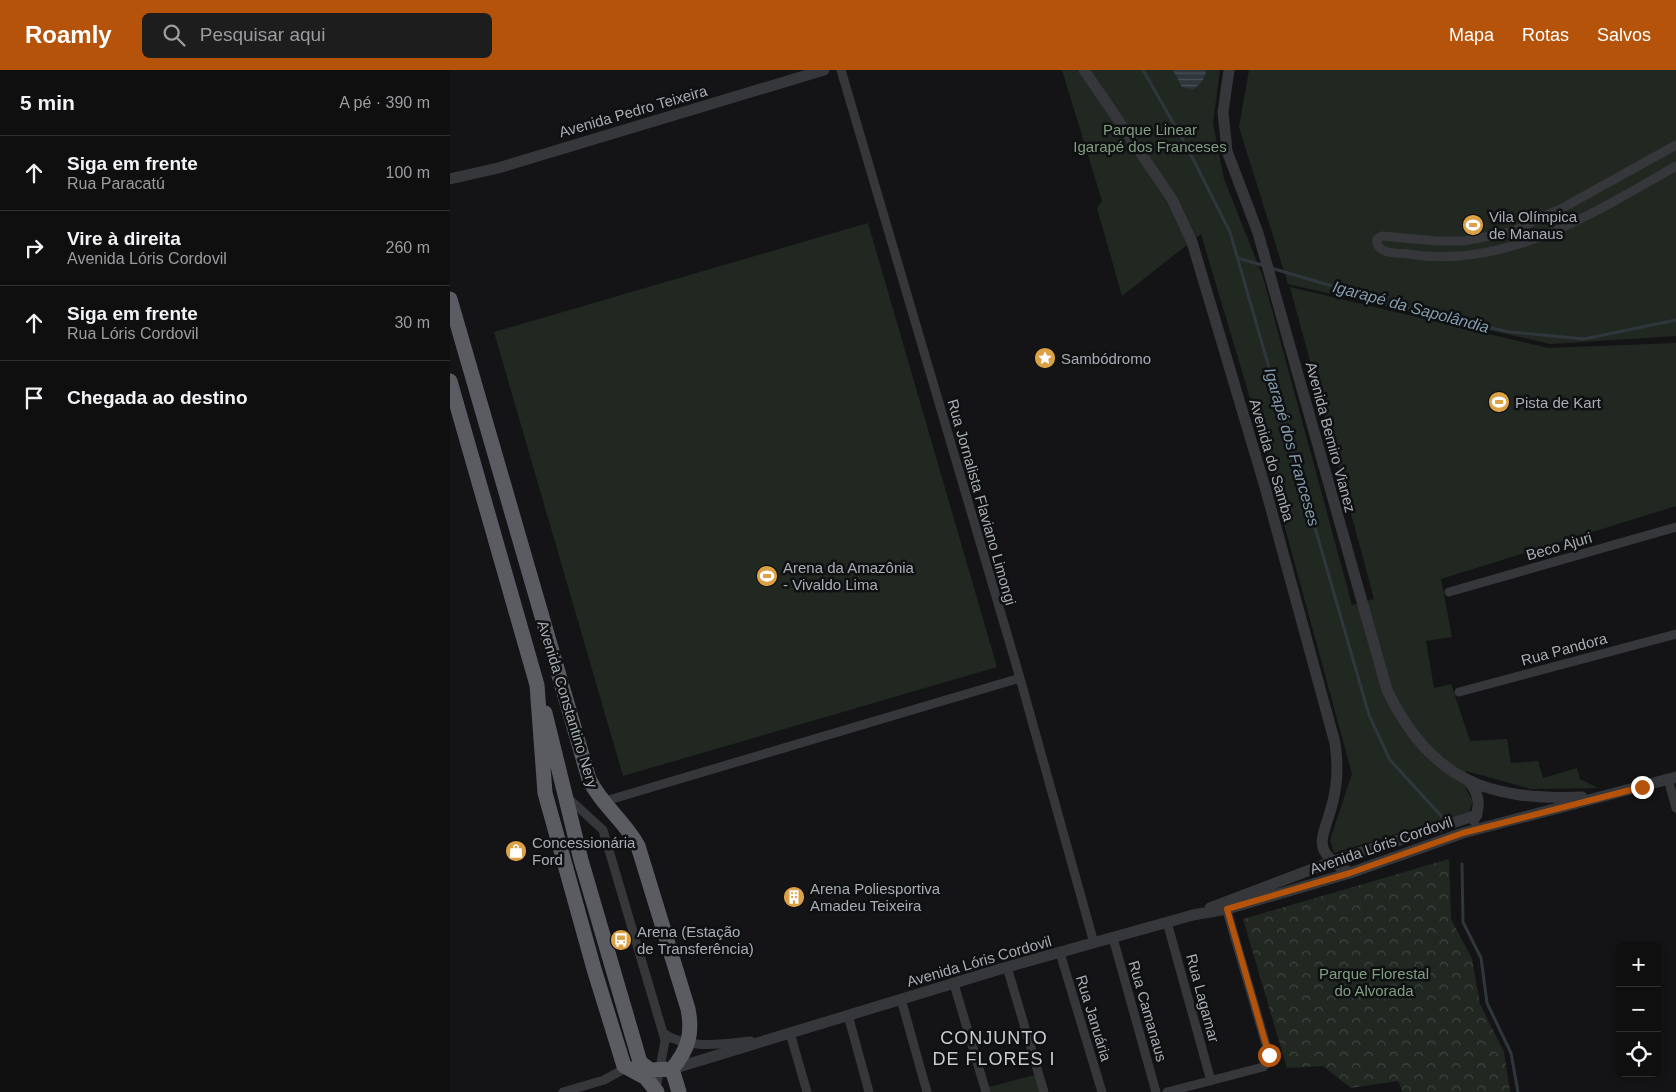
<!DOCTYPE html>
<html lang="pt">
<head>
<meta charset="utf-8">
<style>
	body { margin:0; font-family:Arial,sans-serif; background:#1d1d1e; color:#f1f3f6 }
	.controls { position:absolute; right:15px; bottom:15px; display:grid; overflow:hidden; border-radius:8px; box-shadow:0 2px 8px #0003 }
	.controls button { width:45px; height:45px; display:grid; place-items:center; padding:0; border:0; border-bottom:1px solid #2f2f30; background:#0f0f10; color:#f1f3f6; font:25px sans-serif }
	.stop { position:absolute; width:15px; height:15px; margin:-11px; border:4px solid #b45309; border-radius:50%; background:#fff }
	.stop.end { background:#b45309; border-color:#fff; box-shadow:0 1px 5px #0008 }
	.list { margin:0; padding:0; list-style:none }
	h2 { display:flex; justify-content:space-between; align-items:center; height:65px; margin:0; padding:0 20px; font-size:21px }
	h2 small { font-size:16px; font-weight:400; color:#9b9c9f }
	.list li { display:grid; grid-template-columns:32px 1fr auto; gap:15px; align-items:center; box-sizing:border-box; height:75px; padding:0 20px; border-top:1px solid #2f2f30 }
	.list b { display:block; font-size:19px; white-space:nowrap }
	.list p { margin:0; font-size:16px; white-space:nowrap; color:#9b9c9f }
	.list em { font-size:16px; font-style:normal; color:#9b9c9f }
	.icon { flex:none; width:28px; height:28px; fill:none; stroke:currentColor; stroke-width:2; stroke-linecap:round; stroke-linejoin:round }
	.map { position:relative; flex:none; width:1226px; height:1022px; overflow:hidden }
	header { display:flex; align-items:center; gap:30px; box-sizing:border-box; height:70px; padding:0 25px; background:#b45309; color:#fff }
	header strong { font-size:24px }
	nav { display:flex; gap:28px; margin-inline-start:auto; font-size:18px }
	.search { width:350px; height:45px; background:#1d1d1e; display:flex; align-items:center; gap:12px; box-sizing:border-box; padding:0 18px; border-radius:8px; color:#9b9c9f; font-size:19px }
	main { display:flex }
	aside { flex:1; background:#0f0f10 }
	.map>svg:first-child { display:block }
	.green { fill:#212822 }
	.forest { fill:url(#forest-crowns) }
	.water { fill:url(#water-rules) }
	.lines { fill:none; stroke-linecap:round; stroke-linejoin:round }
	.stream { stroke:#2f373d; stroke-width:3 }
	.minor { stroke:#36373a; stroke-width:9 }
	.tertiary { stroke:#36373a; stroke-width:11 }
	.trunk { stroke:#5a5c62; stroke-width:15 }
	.route { stroke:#b45309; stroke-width:6 }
	.labels { text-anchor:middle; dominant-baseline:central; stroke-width:5; stroke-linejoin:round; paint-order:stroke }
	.street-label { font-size:15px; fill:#a8acb4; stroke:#0f1011 }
	.park-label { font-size:15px; fill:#819d81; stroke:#0f1011 }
	.poi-label { font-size:15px; fill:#a8acb4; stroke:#0f1011; text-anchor:start }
	.water-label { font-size:16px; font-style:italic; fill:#839bac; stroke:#0f1011 }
	.quarter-label { font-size:18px; letter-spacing:1px; fill:#c8cbd1; stroke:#0f1011 }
</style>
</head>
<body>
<header>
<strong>Roamly</strong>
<div class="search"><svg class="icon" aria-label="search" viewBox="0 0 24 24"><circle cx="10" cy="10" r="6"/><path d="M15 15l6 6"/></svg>Pesquisar aqui</div>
<nav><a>Mapa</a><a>Rotas</a><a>Salvos</a></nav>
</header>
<main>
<aside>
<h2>5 min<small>A pé · 390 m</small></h2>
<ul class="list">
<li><svg class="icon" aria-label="ahead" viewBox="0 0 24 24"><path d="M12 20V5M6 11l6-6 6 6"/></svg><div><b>Siga em frente</b><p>Rua Paracatú</p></div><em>100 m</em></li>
<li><svg class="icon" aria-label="right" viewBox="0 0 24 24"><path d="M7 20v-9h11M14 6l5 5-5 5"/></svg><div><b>Vire à direita</b><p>Avenida Lóris Cordovil</p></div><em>260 m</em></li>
<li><svg class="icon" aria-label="ahead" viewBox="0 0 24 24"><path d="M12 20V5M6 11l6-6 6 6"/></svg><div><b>Siga em frente</b><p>Rua Lóris Cordovil</p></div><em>30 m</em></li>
<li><svg class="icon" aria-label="arrive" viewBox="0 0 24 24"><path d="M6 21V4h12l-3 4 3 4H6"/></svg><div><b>Chegada ao destino</b></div></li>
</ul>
</aside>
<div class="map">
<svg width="1226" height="1022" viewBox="0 0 1226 1022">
	<defs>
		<pattern id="forest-crowns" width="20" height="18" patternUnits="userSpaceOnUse" patternTransform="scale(1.25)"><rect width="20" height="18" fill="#212822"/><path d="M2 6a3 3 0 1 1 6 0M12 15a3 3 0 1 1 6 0" fill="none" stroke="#3e4440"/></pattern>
		<pattern id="water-rules" width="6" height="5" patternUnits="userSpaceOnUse" patternTransform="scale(1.25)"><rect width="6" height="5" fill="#2f373d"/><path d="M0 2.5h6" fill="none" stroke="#4a5157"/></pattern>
	</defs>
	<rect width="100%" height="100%" fill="#141416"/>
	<path class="green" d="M 612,0 L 770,0 L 763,53 L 774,109 L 813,207 L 902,535 L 924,529 L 840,217 L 1098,278 L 1226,273 L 1226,436 L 991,509 L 1002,567 L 976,571 L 984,618 L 1001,614 L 1020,671 L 1057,669 L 1061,693 L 1088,691 L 1093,708 L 1127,698 L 1130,709 L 1148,718 L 1081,719 L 1016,701 L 1017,721 L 1023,731 L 1019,742 L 884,783 L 880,770 L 902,704 L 797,318 L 751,164 L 672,226 L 647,138 L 652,131 Z
		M 799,0 L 1226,0 L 1226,266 L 1100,274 L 838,214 L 789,57 Z
		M 418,153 L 547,597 L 173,706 L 44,262 Z
		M 588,1004 L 594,1022 L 536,1022 L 535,1018 Z"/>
	<path class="forest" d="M 999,789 L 1001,849 L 1022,889 L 1030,934 L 1054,982 L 1060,1022 L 953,1022 L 948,1011 L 901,1018 L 873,996 L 837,998 L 793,849 Z"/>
	<path class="water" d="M 723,0 L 756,0 C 756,8 750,15 743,19 L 732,17 Z"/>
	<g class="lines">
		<path class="stream" d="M 693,0 L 737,77 L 780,162 L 919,645 L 940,690 L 994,749
			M 788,188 L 815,196
			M 821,198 L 981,245 L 1060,262 L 1134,269 L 1226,250
			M 1012,794 L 1013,852 L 1031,888 L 1037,933 L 1061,983 L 1068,1022"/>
		<path class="minor" d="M 391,0 L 570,608 L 644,873
			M 1226,75 L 1116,136 L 1061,162 L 1014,171 L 987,171 L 932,166 L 927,169 L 927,174 C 932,184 947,183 958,184 C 1056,200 1144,143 1226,96
			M 999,522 L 1226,457
			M 1009,622 L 1226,564
			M 1218,709 L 1226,738
			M 117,727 L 153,760 L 213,963 L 215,971 L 206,1019
			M 152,732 L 570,608
			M 717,852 L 761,1011
			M 663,868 L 706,1022
			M 610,883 L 652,1022
			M 557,897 L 594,1022
			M 504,914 L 536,1022
			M 451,929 L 477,1022
			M 398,945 L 419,1022
			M 213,963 C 237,980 274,974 301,971
			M 340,963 L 357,1022
			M 113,1022 L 154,1010 L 176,998
			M 717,1022 L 813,997 L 818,992 L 819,985 L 775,834"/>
		<path class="tertiary" d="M 634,0 L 722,129 L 742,172 L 815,417 L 885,673 C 888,694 888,714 882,735 C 872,772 860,779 900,803
			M 779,0 L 773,42 L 777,81 L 808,163 L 937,620 C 980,709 1036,731 1132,727
			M 0,109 L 48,98 L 374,0
			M 1020,712 C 1029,725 1031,735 1024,750
			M 760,838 L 881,792 L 1027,745
			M 222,999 L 557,897 L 743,845 L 777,839 L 900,803 L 1013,763 L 1226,707"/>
		<path class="trunk" d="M 0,229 L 139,709 C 152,736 175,751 188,776 L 238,939 C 243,964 238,980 222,999
			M 0,311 L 87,615 L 95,723 L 144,899 L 174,996 L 196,1008 L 207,1022
			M 95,643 L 131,790 L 190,992 L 200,1000 L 222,999
			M 222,999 L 229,1022"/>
	</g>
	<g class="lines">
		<path class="route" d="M 819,985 L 777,839 L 900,803 L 1013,763 L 1192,717"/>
	</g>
	<defs>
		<g id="stadium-disc" transform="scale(1.125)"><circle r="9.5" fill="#dca146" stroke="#0f1011"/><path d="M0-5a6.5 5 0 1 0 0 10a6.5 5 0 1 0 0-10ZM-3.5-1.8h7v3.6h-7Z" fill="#fff"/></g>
		<g id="sight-disc" transform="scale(1.125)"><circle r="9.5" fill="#dca146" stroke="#0f1011"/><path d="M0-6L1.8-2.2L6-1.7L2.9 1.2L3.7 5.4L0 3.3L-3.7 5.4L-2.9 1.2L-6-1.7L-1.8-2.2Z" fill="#fff"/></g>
		<g id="shop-disc" transform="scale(1.125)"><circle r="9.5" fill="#dca146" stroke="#0f1011"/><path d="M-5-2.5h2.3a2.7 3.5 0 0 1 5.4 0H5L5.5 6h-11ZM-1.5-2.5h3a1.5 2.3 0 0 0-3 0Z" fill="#fff"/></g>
		<g id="building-disc" transform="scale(1.125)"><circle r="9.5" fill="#dca146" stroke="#0f1011"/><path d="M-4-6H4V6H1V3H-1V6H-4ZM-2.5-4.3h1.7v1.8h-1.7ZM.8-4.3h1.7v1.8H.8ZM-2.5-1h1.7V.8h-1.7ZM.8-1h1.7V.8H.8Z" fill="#fff"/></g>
		<g id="bus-disc" transform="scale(1.125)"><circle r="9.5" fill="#dca146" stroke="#0f1011"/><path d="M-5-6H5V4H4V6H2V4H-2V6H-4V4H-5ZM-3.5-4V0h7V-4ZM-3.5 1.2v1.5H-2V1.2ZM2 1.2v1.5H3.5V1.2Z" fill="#fff"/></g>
	</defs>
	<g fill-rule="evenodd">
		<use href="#stadium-disc" x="1023" y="155"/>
		<use href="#sight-disc" x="595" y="288"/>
		<use href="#stadium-disc" x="1049" y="332"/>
		<use href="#stadium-disc" x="317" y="506"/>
		<use href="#shop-disc" x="66" y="781"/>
		<use href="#building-disc" x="344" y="827"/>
		<use href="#bus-disc" x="171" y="870"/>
	</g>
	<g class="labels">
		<g class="street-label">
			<text transform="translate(183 41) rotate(-16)">Avenida Pedro Teixeira</text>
			<text transform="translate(881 367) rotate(75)">Avenida Bemiro Vianez</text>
			<text transform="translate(822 390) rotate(74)">Avenida do Samba</text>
			<text transform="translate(532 432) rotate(74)">Rua Jornalista Flaviano Limongi</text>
			<text transform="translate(1109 476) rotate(-16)">Beco Ajuri</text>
			<text transform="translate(1114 579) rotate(-15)">Rua Pandora</text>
			<text transform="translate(118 634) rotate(73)">Avenida Constantino Nery</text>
			<text transform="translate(931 775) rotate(-19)">Avenida Lóris Cordovil</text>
			<text transform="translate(529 891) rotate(-16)">Avenida Lóris Cordovil</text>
			<text transform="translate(753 928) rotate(75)">Rua Lagamar</text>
			<text transform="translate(698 941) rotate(74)">Rua Camanaus</text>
			<text transform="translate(644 948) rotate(73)">Rua Januária</text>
		</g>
		<g class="park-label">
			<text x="700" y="59">Parque Linear<tspan x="700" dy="17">Igarapé dos Franceses</tspan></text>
			<text x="924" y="903">Parque Florestal<tspan x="924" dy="17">do Alvorada</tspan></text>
		</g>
		<g class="poi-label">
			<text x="1039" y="146">Vila Olímpica<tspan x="1039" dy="17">de Manaus</tspan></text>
			<text x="611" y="288">Sambódromo</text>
			<text x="1065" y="332">Pista de Kart</text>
			<text x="333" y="497">Arena da Amazônia<tspan x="333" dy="17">- Vivaldo Lima</tspan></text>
			<text x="82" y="772">Concessionária<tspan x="82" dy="17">Ford</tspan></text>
			<text x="360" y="818">Arena Poliesportiva<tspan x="360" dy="17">Amadeu Teixeira</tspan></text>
			<text x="187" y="861">Arena (Estação<tspan x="187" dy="17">de Transferência)</tspan></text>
		</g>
		<g class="water-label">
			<text transform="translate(961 237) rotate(15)">Igarapé da Sapolândia</text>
			<text transform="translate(842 377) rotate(74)">Igarapé dos Franceses</text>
		</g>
		<g class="quarter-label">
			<text x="544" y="968">CONJUNTO<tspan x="544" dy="21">DE FLORES I</tspan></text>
		</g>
	</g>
</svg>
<div class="controls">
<button>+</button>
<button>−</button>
<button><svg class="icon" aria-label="locate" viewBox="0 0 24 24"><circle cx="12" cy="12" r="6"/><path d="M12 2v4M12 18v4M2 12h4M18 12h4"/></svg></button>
</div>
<div class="stop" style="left:819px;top:985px"></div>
<div class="stop end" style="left:1192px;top:717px"></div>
</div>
</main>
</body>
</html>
